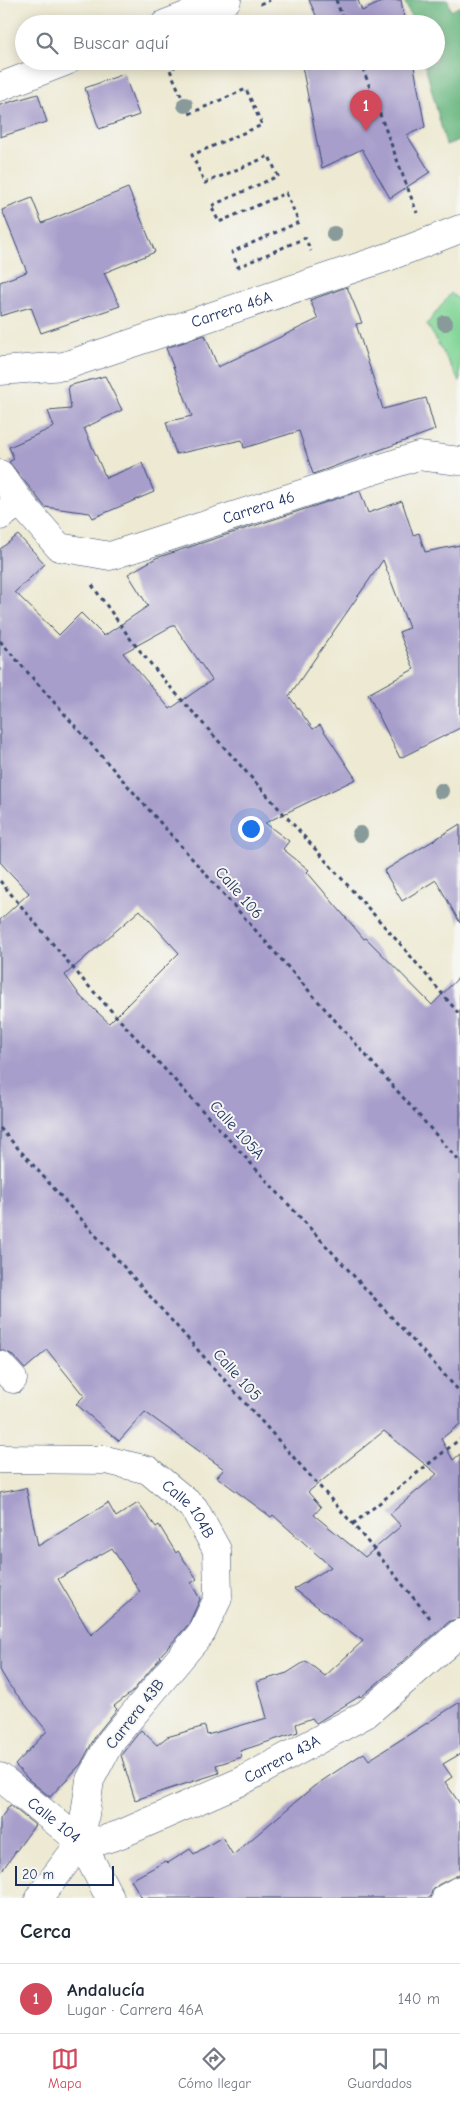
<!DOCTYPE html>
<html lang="es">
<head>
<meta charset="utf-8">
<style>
	body { margin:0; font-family:"Comic Neue",sans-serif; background:#f6f6f7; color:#1f2937 }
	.scale { position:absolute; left:15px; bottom:12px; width:99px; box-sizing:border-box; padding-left:5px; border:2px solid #1b2f5e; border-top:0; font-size:14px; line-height:18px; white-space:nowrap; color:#1b2f5e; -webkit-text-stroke:4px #f6f6f2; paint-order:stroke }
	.you { position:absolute; left:250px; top:828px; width:18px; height:18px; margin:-12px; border:4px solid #fff; border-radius:50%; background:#1a73e8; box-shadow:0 0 0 8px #1a73e833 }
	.badge { display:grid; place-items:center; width:32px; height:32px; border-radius:50%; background:#d1495b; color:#fff; font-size:16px; font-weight:700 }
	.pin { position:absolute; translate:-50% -41px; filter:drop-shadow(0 1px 2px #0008) }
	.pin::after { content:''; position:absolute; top:26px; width:18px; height:15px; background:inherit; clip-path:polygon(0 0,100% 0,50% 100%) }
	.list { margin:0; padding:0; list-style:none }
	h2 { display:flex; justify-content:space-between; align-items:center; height:65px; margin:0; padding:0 20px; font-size:21px }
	h2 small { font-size:16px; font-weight:400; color:#747a83 }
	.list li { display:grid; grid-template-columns:32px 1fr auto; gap:15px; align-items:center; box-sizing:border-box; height:70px; padding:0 20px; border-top:1px solid #e0e1e3 }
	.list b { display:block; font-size:19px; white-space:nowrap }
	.list p { margin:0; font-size:16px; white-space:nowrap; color:#747a83 }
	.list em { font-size:16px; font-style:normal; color:#747a83 }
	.icon { flex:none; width:28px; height:28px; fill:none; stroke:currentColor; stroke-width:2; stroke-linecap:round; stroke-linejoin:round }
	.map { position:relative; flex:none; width:460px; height:1898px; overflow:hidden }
	.search { position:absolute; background:#fff; box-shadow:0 2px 12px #0003; left:15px; right:15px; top:15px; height:55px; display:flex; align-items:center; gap:12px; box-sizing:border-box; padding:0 18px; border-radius:28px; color:#747a83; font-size:19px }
	.sheet { height:135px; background:#fff }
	nav { display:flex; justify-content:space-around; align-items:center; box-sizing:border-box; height:70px; border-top:1px solid #e0e1e3; background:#fff; font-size:14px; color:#747a83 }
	nav a { display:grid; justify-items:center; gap:2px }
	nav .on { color:#d1495b }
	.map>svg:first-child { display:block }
	.green { fill:#83d698; stroke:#4f827b }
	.forest { fill:#6ab780; stroke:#42736f }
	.building { fill:#a79ecb; fill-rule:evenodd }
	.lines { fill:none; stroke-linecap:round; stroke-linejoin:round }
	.pedestrian-casing { stroke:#3a4b6f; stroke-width:29 }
	.minor-casing { stroke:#3a4b6f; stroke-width:29 }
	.tertiary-casing { stroke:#3a4b6f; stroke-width:29 }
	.path { stroke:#3a4b6f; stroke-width:3; stroke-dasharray:4 4; stroke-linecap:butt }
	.pedestrian { stroke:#fff; stroke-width:28 }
	.minor { stroke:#fff; stroke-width:28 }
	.tertiary { stroke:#fff; stroke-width:28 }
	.tree { fill:#889a9a }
	.labels { text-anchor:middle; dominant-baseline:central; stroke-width:4; stroke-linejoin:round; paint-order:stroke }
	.street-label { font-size:16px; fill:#1b2f5e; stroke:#f6f6f2 }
</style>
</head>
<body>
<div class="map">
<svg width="460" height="1898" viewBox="0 0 460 1898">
	<rect width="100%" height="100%" fill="#f6f6f2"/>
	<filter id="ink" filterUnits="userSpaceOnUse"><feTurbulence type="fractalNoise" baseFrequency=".02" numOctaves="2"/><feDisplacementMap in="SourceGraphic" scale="10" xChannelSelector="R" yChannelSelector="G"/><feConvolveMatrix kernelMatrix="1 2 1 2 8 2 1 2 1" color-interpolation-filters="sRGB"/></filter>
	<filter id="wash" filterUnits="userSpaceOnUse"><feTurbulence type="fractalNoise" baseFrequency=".0096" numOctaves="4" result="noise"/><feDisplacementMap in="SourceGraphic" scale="20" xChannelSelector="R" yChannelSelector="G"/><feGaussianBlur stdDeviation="1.12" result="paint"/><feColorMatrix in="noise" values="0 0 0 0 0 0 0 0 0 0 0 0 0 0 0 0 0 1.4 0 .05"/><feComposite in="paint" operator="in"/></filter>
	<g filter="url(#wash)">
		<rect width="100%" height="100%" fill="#ede9d2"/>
		<path class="green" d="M 451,293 L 460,301 L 460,382 L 427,324 Z"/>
		<path class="forest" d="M 404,0 L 448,0 L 451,11 L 460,6 L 460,140 L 446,145 L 424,61 L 436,61 L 436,24 L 414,24 Z"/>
		<g id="blocks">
			<path class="building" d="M 309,0 L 358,0 L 362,11 L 386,0 L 401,0 L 405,24 L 320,24 Z
				M 301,61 L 413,61 L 425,127 L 407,135 L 430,172 L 390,198 L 362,149 L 322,168 Z
				M 124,74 L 139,115 L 99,129 L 85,88 Z
				M 38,94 L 47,122 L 0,137 L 0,105 Z
				M 128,188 L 155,252 L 104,273 L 120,306 L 41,333 L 31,307 L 0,316 L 0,282 L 27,272 L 2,210 L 32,198 L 42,223 Z
				M 347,287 L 362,323 L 356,324 L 383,409 L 426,398 L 435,430 L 313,474 L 299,431 L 244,448 L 242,440 L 176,454 L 166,422 L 192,416 L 166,348 L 205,335 L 218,367 L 318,319 L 310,300 Z
				M 105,376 L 122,410 L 84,428 L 106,478 L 142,463 L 154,492 L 93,518 L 90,513 L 45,507 L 9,462 L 14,459 L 9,447 L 54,427 L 48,411 L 71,409 L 68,386 Z
				M 360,491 L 368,513 L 402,501 L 413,535 L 419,533 L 425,552 L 460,545 L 460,728 L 400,758 L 368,694 L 414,669 L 399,632 L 409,628 L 383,560 L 289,696 L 313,729 L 320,725 L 356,779 L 265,823 L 289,841 L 283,849 L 309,870 L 307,872 L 364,939 L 366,938 L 432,1005 L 460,976 L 460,1424 L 441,1439 L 453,1460 L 460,1454 L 460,1618 L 450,1621 L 361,1697 L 360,1696 L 318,1722 L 316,1723 L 312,1718 L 296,1724 L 298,1732 L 240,1751 L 242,1757 L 216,1765 L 219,1773 L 135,1800 L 121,1755 L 141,1730 L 157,1745 L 167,1737 L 205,1726 L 207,1735 L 267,1718 L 257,1682 L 287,1673 L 306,1661 L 325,1676 L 363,1641 L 294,1589 L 331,1567 L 273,1515 L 271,1517 L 217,1477 L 224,1469 L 145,1412 L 119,1441 L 76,1404 L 84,1396 L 47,1350 L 25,1369 L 11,1354 L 0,1350 L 0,920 L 29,893 L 0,862 L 0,549 L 18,535 L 45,564 L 15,592 L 59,635 L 81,613 L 104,636 L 148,606 L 128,574 L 156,558 ZM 174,625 L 212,680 L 170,709 L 123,653 ZM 140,910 L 179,953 L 109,1023 L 81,997 L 65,975 ZM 384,1431 L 437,1474 L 390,1514 L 401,1526 L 365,1557 L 314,1515 L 321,1507 L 308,1492 Z
				M 460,824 L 460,923 L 436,880 L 402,901 L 384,871 Z
				M 26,1488 L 38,1546 L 108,1503 L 116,1517 L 138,1503 L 156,1527 L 159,1525 L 176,1553 L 178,1551 L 197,1579 L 191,1583 L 200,1599 L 189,1624 L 160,1656 L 161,1657 L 132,1692 L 114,1706 L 117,1709 L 96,1735 L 81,1764 L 50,1797 L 29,1780 L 15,1765 L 47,1731 L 9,1685 L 0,1670 L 0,1493 ZM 112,1548 L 140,1592 L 91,1635 L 58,1579 Z
				M 460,1702 L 460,1754 L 443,1764 L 452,1777 L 445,1782 L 460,1804 L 460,1874 L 438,1885 L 432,1891 L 430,1898 L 142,1898 L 131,1880 L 166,1861 L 168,1863 L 190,1849 L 194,1854 L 222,1837 L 233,1855 L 313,1787 L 353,1760 L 364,1753 L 369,1760 Z
				M 10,1805 L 35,1825 L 0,1873 L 0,1819 Z"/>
		</g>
	</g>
	<g filter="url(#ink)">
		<use href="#blocks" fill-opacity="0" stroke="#3a4b6f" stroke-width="1"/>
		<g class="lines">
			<g class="pedestrian-casing">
				<path id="pedestrian" d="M 0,1365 L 13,1379"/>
			</g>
			<g class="minor-casing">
				<g id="minor">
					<path d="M 165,24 L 227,0"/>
					<path d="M 0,87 L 67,61"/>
					<path id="s1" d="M 0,474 L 20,502 L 59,547 L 110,556 L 418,456 L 460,461"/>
					<path d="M 0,516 L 20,502"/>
					<path id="s2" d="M 0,1777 L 81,1842 L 110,1898"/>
					<path d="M 39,1898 L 81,1842"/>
					<path d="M 446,1898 L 460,1890"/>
				</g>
			</g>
			<g class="tertiary-casing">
				<g id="tertiary">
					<path id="s3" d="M 0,371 L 64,366 L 388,257 L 460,229"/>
					<path id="s4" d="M 0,1459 L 106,1460 L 148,1470 L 194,1508 L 217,1550 L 218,1598 L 202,1632 L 110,1742 L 90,1780 L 81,1842 L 103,1840 L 121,1834 L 242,1781 L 366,1714 L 460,1633"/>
				</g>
			</g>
			<path class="path" d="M 336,0 L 345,24
				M 260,4 L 270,0
				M 183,61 L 170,70 L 189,114 L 246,89 L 262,125 L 192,155 L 205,183 L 269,156 L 278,176 L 211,206 L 219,222 L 286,193 L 299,222 L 232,252 L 238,267 L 305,238 L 311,251
				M 360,61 L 417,213
				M 92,585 L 132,641 L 164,680 L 402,946 L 460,1015
				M 0,641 L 460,1162
				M 0,881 L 84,981 L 460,1392
				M 0,1128 L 353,1524 L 430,1618
				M 353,1524 L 460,1439"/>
			<use href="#pedestrian" class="pedestrian"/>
			<use href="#minor" class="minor"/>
			<use href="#tertiary" class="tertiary"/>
		</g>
		<g class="tree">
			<circle cx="185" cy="105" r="8"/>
			<circle cx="334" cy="234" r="8"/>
			<circle cx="445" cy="323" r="8"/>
			<circle cx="441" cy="791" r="8"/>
			<circle cx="360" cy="834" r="8"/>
		</g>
	</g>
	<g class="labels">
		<g class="street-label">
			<text stroke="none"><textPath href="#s3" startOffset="241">Carrera 46A</textPath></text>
			<text stroke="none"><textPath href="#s1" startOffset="302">Carrera 46</textPath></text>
			<text transform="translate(239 893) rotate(49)">Calle 106</text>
			<text transform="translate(237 1130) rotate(48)">Calle 105A</text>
			<text transform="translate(237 1375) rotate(48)">Calle 105</text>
			<text stroke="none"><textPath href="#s4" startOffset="206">Calle 104B</textPath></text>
			<text transform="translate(135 1714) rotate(-52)">Carrera 43B</text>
			<text stroke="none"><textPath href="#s4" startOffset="810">Carrera 43A</textPath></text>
			<text stroke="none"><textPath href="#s2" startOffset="69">Calle 104</textPath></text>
		</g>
	</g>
</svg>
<div class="scale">20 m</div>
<div class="you"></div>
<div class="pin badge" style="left:366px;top:131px">1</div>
<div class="search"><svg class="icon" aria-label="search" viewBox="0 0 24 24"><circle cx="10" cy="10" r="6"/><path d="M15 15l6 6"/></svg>Buscar aquí</div>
</div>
<section class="sheet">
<h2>Cerca<small></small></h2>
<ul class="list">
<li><span class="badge">1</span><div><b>Andalucía</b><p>Lugar · Carrera 46A</p></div><em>140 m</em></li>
</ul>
</section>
<nav>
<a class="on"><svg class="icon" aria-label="map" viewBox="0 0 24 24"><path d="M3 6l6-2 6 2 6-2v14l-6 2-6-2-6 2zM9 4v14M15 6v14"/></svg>Mapa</a>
<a><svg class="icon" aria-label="directions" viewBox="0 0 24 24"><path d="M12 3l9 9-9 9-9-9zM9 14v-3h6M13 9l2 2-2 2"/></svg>Cómo llegar</a>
<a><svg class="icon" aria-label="saved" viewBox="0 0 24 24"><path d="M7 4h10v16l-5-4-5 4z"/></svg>Guardados</a>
</nav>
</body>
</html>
